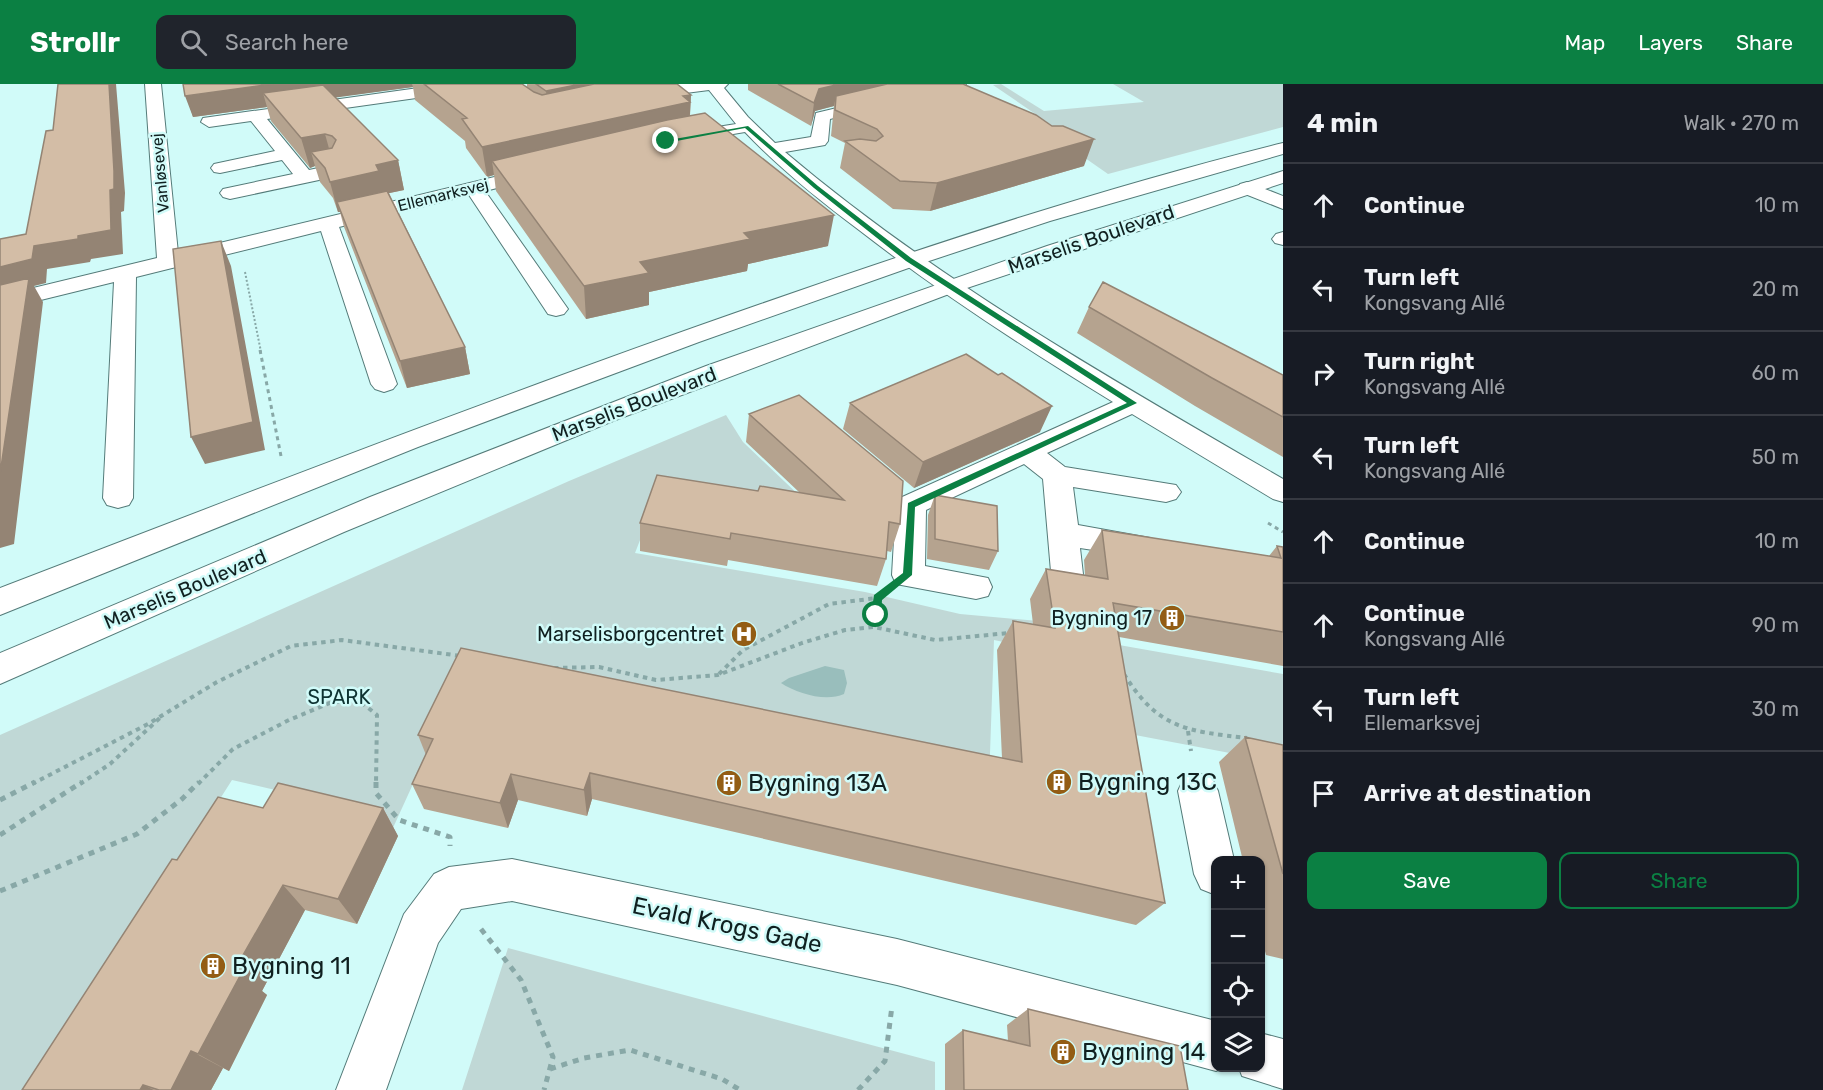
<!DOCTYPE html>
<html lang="en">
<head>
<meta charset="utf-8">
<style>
	body { margin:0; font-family:Rubik,sans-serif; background:#20242c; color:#f1f3f6 }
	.controls { position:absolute; right:18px; bottom:18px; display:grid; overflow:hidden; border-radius:12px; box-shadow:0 2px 4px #0004 }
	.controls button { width:54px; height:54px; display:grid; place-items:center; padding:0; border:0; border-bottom:2px solid #363941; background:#171b24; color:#f1f3f6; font:30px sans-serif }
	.stop { position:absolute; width:18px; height:18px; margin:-14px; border:4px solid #0b8043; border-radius:50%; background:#fff }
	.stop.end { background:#0b8043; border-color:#fff; box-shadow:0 2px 6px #0008 }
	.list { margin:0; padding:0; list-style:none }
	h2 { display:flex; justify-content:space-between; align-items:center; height:78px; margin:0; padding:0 24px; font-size:26px }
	h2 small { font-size:20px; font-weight:400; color:#9ea1a6 }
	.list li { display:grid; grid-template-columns:39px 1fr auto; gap:18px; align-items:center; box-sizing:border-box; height:84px; padding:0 24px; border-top:2px solid #363941 }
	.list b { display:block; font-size:22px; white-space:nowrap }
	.list p { margin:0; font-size:20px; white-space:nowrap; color:#9ea1a6 }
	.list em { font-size:20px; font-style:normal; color:#9ea1a6 }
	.actions { display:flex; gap:12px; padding:18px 24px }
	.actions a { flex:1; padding:14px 0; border:2px solid #0b8043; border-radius:12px; text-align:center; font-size:21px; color:#0b8043 }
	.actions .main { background:#0b8043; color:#fff }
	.icon { flex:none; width:33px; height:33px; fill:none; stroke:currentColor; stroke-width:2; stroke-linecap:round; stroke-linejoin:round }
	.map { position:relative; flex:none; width:1283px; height:1006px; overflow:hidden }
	header { display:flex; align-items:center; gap:36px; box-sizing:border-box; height:84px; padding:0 30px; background:#0b8043; color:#fff }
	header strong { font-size:28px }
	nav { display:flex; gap:33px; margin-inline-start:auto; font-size:21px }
	.search { width:420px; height:54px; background:#20242c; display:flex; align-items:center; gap:15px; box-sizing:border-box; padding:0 21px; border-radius:12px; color:#9ea1a6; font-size:22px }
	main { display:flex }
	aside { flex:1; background:#171b24 }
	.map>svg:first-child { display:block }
	.green { fill:#c0d8d6 }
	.water { fill:#99bebc }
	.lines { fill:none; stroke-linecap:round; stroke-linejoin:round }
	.minor-casing { stroke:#547b79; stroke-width:2 }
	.major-casing { stroke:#547b79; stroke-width:2 }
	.path-far3 { stroke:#88a8a7; stroke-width:2; stroke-dasharray:2 2; stroke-linecap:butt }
	.path-far2 { stroke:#88a8a7; stroke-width:3; stroke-dasharray:4 4; stroke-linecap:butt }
	.path-far1 { stroke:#88a8a7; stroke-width:4; stroke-dasharray:4.5 4.5; stroke-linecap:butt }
	.path { stroke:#88a8a7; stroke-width:5; stroke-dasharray:6 6; stroke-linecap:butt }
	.minor { fill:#fff; fill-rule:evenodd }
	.major { fill:#fff; fill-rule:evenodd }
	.wall { fill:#b5a38f }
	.shaded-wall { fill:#948474 }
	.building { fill:#d3bda6; stroke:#948474; stroke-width:1.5 }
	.route { fill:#0b8043 }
	.labels { text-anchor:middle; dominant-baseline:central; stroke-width:5; stroke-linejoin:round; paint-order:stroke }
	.far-street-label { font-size:16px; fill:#102020; stroke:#d1fbf9 }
	.street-label { font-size:20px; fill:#102020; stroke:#d1fbf9 }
	.poi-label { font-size:20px; fill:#102020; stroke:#d1fbf9; text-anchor:end }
	.park-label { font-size:20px; fill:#0e3332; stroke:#d1fbf9 }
	.near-poi-label { font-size:24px; fill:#102020; stroke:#d1fbf9; text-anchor:start }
	.near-street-label { font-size:24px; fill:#102020; stroke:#d1fbf9 }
</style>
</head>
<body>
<header>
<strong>Strollr</strong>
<div class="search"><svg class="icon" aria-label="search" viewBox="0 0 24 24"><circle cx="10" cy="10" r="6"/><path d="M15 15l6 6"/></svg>Search here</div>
<nav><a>Map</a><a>Layers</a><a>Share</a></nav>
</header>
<main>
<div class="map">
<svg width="1283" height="1006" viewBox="0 0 1283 1006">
	<rect width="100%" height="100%" fill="#d1fbf9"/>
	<path class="green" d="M 1001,0 L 1044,27 L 1144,18 L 1113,0 L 1283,0 L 1283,43 L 1108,90 L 1075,67 L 1085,64 L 993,1 Z
		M 726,331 L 743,358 L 806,418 L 656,415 L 635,469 L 865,508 L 960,530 L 1083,541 L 1102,558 L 1283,590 L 1283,679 L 1114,647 L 1104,579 L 994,556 L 989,698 L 413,700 L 392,746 L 318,716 L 232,696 L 35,1006 L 0,1006 L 0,651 L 569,397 Z
		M 508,864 L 935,978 L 935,1006 L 462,1006 Z"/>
	<path class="water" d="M 825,582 L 844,586 L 847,599 L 844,610 C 826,618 798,610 781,599 L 789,594 Z"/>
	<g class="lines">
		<g class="minor-casing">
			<path id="minor" d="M 145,0 L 161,0 L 178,169 L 540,82 L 546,84 L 549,88 L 546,92 L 485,107 L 568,225 L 564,230 L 556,232 L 548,230 L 469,111 L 339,143 L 397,300 L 393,305 L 384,308 L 375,305 L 371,300 L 321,147 L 136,193 L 133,414 L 129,421 L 118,424 L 107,421 L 103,414 L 114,198 L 0,226 L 0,212 L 157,174 Z
				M 447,0 L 513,0 L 505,5 L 466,7 L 267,35 L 309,86 L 333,81 L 339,83 L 342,87 L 339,91 L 333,93 L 230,115 L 223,113 L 220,109 L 223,105 L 293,90 L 282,76 L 220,89 L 214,88 L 211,84 L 214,80 L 275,67 L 251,37 L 209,43 L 201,38 L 203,34 Z
				M 674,0 L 728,0 L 724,4 L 748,33 L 775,59 L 811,53 L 816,29 L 938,0 L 966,0 L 963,3 L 830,35 L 828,57 L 825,61 L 785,68 C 937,197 1111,295 1283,395 L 1283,418 L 1273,415 L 1132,330 L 1047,369 L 1065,383 L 1176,401 L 1181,408 L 1176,415 L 1166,418 L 1073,403 L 1078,441 L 1150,454 L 1155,462 L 1150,470 L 1139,473 L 1080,464 L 1084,499 L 1080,508 L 1068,511 L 1056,508 L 1052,499 L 1043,395 L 1024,380 L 926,426 L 925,482 L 988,494 L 992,503 L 988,512 L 976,515 L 896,500 L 892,491 L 896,421 L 900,414 L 1113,318 C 1026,265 940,209 859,146 C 819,116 779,84 745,48 L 680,59 L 674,58 L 671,54 L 674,50 L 736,40 L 709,6 L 639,15 L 631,10 L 639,5 Z
				M 1247,98 L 1283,112 L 1283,125 L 1240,108 L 1238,104 L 1240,100 Z
				M 1283,148 L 1283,161 L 1275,159 L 1272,155 L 1276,150 Z
				M 1198,689 L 1212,694 L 1218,707 L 1234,776 L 1216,776 L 1216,811 L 1201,805 L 1194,790 L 1178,707 L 1184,694 Z
				M 512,775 L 897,855 L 1216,937 L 1216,984 L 1223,984 L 1216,987 L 897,901 L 512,817 L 461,825 L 438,859 L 386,1006 L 336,1006 L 404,830 L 434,790 L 449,783 Z
				M 1260,949 L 1283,955 L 1283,1005 L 1242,992 L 1239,984 L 1260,984 Z"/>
		</g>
		<g class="major-casing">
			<path id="major" d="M 1283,59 L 1283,70 L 1050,137 L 917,181 L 699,258 L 418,363 L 0,531 L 0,504 C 253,407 505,309 761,220 C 933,160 1106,103 1283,59 Z
				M 1283,87 L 1283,99 L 949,210 L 613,337 L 344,448 L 0,600 L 0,569 L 370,413 L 706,282 L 1047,162 Z"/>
		</g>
		<path class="path-far3" d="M 245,188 L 261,268"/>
		<path class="path-far2" d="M 260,266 L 281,372
			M 1268,439 L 1283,448"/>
		<path class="path-far1" d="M 874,543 L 877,514
			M 554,584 L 599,583 L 656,596 L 718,591 L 802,559 L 845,546 L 874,543 L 935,556 L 1009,549
			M 719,590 L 743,566 L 829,520 L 877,514 L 881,511
			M 1124,590 C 1158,645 1187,647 1247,654
			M 1188,647 L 1191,667
			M 32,700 L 148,640 L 217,598 L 291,562 L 342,556 L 461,572
			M 80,700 L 110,680 L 161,633
			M 198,700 L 233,665 L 289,636 L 332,618 L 361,618 L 377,631 L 376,700"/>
		<path class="path" d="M 376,698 L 376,709 L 399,736 L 450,753 L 450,762
			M 0,716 L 35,698
			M 0,751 L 82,698
			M 0,807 L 137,750 L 182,715 L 199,698
			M 481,845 L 521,896 L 553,973 L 544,1006
			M 550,985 L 584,974 L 630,966 L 722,995 L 740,1006
			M 858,1006 L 885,977 L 892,922"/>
		<use href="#minor" class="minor"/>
		<use href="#major" class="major"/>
	</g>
	<path class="wall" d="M 183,0 L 522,0 L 527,3 L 527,0 L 677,0 L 691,11 L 690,32 L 828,162 L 748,180 L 747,187 L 649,208 L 649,221 L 586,235 L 496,107 L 494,91 L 487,93 L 466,64 L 465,57 L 415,16 L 413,3 L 335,13 L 398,76 L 404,106 L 389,109 L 465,263 L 470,290 L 407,304 L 344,143 L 340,128 L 338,128 L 333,114 L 320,98 L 315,82 L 310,84 L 271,37 L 267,23 L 193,33 Z
		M 748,0 L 963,0 L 1084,82 L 930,127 L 893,125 L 840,84 L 845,59 L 831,52 L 834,22 L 815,27 L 811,42 L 748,6 Z
		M 1089,223 L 1283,291 L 1283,373 L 1195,322 L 1077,249 Z
		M 998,291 L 1040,348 L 914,404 L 843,345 L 850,319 Z
		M 749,330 L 900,440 L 891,468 L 887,467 L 886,475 L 877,502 L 728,476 L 727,482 L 640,467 L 640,439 L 758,407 L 800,409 L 746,358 Z
		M 935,411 L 998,467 L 989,486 L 927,475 L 928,431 Z
		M 1102,446 L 1269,472 L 1277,462 L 1283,463 L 1283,582 L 1119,553 L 1165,819 L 1136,841 L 592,715 L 587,732 L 518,716 L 508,744 L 424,725 L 412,700 L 426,671 L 418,651 L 1002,674 L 997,566 L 1013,537 L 1033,540 L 1030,515 L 1046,485 L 1085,491 L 1084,476 Z
		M 1245,653 L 1283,661 L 1283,875 L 1266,871 L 1260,848 L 1260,777 L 1243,777 L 1219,678 Z
		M 263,724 L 383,724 L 398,752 L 357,840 L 305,826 L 262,907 L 267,911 L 229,987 L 223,984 L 211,1006 L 22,1006 L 177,776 Z
		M 1028,925 L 1188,1006 L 945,1006 L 945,960 L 963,946 L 1008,957 L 1007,941 Z"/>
	<path class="shaded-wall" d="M 109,0 L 116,0 L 125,109 L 124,127 L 121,128 L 123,170 L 91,175 L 90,178 L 47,185 L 46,199 L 34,202 L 43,218 L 14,460 L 0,464 L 0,183 L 34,162 L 78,152 L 110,106 Z
		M 273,0 L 412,0 L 413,3 L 274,22 L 263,9 L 267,23 L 193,33 L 185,12 Z
		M 581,0 L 646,0 L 548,23 L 546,7 Z
		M 840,0 L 911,0 L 836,12 L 834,22 L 815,27 L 811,42 L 814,19 L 819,5 Z
		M 691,11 L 689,46 L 492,77 L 494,91 L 487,93 L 482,63 Z
		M 325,50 L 333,79 L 311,68 L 315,82 L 310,84 L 301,54 Z
		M 1094,55 L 1084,82 L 930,127 L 937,99 Z
		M 398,76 L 404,106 L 385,110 L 337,118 L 340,128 L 338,128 L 330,98 L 376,81 Z
		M 834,131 L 828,162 L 748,180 L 747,187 L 649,208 L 649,221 L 586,235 L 584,202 L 640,178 L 744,149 Z
		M 221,157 L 231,182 L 265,366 L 205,380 L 191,353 Z
		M 465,263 L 470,290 L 407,304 L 400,277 Z
		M 1052,322 L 1040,348 L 914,404 L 923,378 Z
		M 590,689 L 592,715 L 587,732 L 584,706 Z
		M 511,690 L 518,716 L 508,744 L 500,719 Z
		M 383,724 L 398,752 L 357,840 L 338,815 Z
		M 283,801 L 305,826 L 262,907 L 267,911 L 229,987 L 198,970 L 234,887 Z
		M 191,967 L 223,984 L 211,1006 L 171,1006 Z
		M 143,1001 L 154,1006 L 140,1006 Z"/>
	<path class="building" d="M 58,0 L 109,0 L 114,87 L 114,105 L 110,106 L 111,146 L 78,152 L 78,155 L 34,162 L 32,175 L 0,183 L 0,155 L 26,150 L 46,47 L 53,46 Z
		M 183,0 L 273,0 L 185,12 Z
		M 424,0 L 522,0 L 534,8 L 542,11 L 594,0 L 677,0 L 691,11 L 683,12 L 690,18 L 482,63 L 462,35 L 467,34 Z
		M 536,0 L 581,0 L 546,7 Z
		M 778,0 L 840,0 L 819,5 L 814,19 Z
		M 887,0 L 963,0 L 1036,31 L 1052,42 L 1063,42 L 1094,55 L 937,99 L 900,97 L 845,57 L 860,55 L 876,57 L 883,52 L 877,45 L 835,26 L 836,12 Z
		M 323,1 L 398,76 L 376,81 L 379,87 L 330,98 L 325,84 L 311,68 L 332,64 L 336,56 L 332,52 L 325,50 L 301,54 L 263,9 Z
		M 705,29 L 834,131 L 744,149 L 750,155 L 640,178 L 649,189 L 584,202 L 492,77 L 667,36 Z
		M 387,107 L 465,263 L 400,277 L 337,118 Z
		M 221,157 L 253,338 L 191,353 L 173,165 Z
		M 29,194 L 0,390 L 0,201 Z
		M 1103,198 L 1283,291 L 1283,333 L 1212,294 L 1089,223 Z
		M 966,270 L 998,291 L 1002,289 L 1052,322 L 923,378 L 850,319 Z
		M 799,311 L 903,397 L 900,440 L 889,438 L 886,475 L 731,449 L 730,455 L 640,439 L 657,391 L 758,407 L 760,402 L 844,416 L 749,330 Z
		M 935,411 L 997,422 L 998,467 L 935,455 Z
		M 1102,446 L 1281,474 L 1277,462 L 1283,463 L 1283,548 L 1113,519 L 1165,819 L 590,689 L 584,706 L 511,690 L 500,719 L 412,700 L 433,655 L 418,651 L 461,564 L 1022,678 L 1013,537 L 1055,544 L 1046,485 L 1108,495 Z
		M 1245,653 L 1283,661 L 1283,790 Z
		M 278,699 L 383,724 L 338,815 L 283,801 L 234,887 L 241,890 L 198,970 L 191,967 L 171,1006 L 159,1006 L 143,1001 L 140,1006 L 22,1006 L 172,775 L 177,776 L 218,713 L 263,724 Z
		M 1028,925 L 1180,962 L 1188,1006 L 964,1006 L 963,946 L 1030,962 Z"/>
	<path class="route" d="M 748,42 L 818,102 L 911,174 L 1137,319 L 915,423 L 912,491 L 882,516 L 881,531 L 876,535 L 871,531 L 874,511 L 903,489 L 908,419 L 1127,319 L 906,177 L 814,104 L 745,44 L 666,59 L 663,57 Z"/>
	<defs>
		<g id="building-disc" transform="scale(1.35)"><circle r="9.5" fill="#935d14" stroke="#d1fbf9"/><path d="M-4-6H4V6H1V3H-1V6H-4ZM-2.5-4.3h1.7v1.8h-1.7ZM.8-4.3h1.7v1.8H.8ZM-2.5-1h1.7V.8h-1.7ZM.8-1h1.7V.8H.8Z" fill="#fff"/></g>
		<g id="hospital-disc" transform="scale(1.35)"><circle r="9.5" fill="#935d14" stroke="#d1fbf9"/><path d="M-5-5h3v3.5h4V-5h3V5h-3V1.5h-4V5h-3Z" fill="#fff"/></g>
	</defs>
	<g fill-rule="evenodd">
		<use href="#building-disc" x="1172" y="534"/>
		<use href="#hospital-disc" x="744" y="550"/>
		<use href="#building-disc" x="1059" y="698"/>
		<use href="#building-disc" x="729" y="699"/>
		<use href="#building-disc" x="213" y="882"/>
		<use href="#building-disc" x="1063" y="968"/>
	</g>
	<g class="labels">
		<g class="far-street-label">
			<text transform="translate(160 89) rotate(-95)">Vanløsevej</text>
			<text transform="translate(443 111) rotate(-14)">Ellemarksvej</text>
		</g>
		<g class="street-label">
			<text transform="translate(1091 155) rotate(-19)">Marselis Boulevard</text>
			<text transform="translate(634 320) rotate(-21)">Marselis Boulevard</text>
			<text transform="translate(185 505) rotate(-23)">Marselis Boulevard</text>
		</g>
		<g class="poi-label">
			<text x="1152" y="534">Bygning 17</text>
			<text x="724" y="550">Marselisborgcentret</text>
		</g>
		<g class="park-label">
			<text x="339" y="613">SPARK</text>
		</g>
		<g class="near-poi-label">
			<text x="1078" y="698">Bygning 13C</text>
			<text x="748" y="699">Bygning 13A</text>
			<text x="232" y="882">Bygning 11</text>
			<text x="1082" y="968">Bygning 14</text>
		</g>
		<g class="near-street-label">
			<text transform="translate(727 841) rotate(12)">Evald Krogs Gade</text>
		</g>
	</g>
</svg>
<div class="controls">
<button>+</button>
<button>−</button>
<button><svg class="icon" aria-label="locate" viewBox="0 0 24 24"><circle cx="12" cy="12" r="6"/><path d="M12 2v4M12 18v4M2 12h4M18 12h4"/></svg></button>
<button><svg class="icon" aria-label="layers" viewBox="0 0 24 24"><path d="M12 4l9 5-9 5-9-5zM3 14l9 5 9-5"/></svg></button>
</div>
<div class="stop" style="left:876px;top:531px"></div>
<div class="stop end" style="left:666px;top:57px"></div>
</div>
<aside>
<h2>4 min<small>Walk · 270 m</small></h2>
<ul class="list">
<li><svg class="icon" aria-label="ahead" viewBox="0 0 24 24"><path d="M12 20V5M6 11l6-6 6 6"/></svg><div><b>Continue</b></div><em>10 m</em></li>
<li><svg class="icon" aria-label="left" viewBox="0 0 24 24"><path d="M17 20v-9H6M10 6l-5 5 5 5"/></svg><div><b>Turn left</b><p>Kongsvang Allé</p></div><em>20 m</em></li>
<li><svg class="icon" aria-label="right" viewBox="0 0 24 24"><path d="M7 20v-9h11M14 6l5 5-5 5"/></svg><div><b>Turn right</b><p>Kongsvang Allé</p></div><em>60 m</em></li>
<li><svg class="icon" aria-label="left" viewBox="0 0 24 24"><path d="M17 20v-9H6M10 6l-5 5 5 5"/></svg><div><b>Turn left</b><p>Kongsvang Allé</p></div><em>50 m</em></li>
<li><svg class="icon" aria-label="ahead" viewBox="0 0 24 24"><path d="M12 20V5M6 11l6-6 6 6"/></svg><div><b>Continue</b></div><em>10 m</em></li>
<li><svg class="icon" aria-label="ahead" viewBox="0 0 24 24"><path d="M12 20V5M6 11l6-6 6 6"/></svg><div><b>Continue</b><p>Kongsvang Allé</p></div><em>90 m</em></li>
<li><svg class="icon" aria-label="left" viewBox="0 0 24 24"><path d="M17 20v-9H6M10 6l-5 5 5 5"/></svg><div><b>Turn left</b><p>Ellemarksvej</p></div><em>30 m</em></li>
<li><svg class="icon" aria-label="arrive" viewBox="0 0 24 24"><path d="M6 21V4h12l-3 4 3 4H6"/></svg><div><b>Arrive at destination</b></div></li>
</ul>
<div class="actions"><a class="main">Save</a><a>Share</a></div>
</aside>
</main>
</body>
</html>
